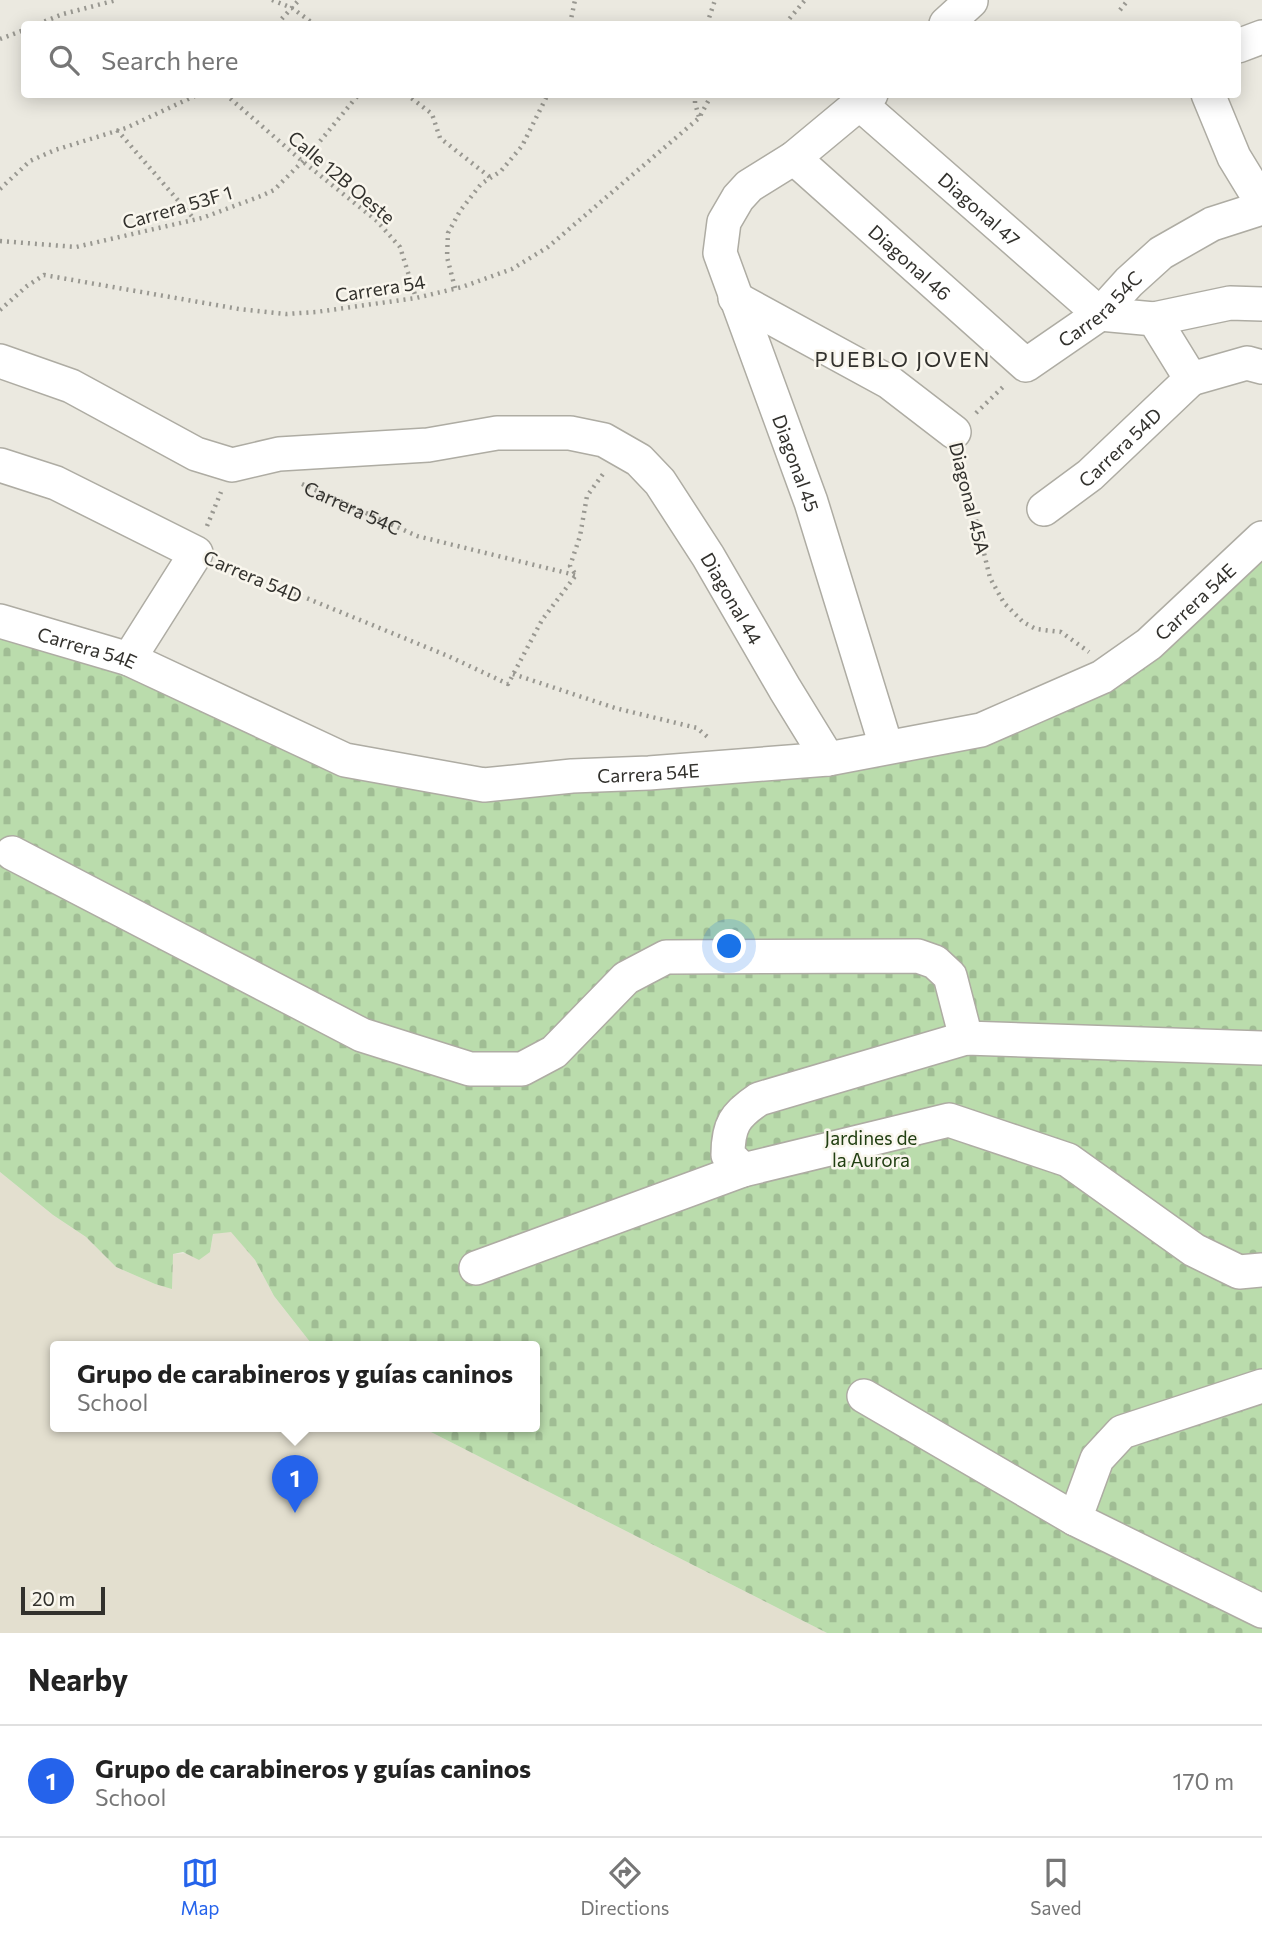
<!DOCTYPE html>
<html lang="en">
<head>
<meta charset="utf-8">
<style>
	body { margin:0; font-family:Commissioner,sans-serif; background:#f6f6f6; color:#222 }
	.scale { position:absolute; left:21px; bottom:18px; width:84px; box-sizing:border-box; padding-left:7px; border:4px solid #32312d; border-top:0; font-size:19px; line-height:24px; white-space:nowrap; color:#32312d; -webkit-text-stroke:5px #f9f6ed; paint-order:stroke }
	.you { position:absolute; left:730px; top:947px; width:24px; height:24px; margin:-18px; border:5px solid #fff; border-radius:50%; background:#1a73e8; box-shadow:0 0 0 10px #1a73e833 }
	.badge { display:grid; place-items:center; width:46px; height:46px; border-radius:50%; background:#2563eb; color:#fff; font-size:23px; font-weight:700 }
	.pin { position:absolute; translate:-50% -58px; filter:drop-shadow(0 2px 4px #0008) }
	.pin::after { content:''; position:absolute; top:37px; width:24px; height:21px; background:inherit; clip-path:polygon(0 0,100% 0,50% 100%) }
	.popup { position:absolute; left:50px; top:1341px; width:490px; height:91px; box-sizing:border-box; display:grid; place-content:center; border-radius:7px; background:#fff; filter:drop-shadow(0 2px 5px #0005); font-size:23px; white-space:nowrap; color:#767676 }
	.popup b { font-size:26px; color:#222 }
	.popup::after { content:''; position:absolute; left:50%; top:100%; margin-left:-14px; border:14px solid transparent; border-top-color:#fff }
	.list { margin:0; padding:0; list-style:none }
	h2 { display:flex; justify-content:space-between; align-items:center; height:91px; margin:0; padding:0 28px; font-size:30px }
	h2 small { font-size:23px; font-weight:400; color:#767676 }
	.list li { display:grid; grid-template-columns:46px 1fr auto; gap:21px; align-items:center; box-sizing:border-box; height:112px; padding:0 28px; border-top:2px solid #e0e0e0 }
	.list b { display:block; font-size:26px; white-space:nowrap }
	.list p { margin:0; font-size:23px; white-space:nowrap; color:#767676 }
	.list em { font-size:23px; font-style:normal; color:#767676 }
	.icon { flex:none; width:38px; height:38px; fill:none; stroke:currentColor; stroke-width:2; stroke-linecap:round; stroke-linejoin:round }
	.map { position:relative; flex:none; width:1262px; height:1633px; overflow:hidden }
	.search { position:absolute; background:#fff; box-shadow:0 4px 18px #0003; left:21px; right:21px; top:21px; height:77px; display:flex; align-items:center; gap:18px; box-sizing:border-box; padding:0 24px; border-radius:7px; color:#767676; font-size:26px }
	.sheet { height:203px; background:#fff }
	nav { display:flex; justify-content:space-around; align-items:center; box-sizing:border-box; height:98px; border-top:2px solid #e0e0e0; background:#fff; font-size:19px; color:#767676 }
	nav a { display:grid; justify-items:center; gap:4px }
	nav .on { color:#2563eb }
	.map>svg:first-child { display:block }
	.built { fill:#e3dfcf }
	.cemetery { fill:url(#cemetery-stones) }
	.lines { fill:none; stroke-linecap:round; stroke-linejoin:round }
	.minor-casing { stroke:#aeaca3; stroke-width:36 }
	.path { stroke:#999891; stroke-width:4.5; stroke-dasharray:2 5; stroke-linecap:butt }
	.minor { stroke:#fff; stroke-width:33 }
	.labels { text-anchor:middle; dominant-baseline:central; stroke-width:5; stroke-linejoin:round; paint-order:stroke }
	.street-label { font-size:19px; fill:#32312d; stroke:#f9f6ed }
	.park-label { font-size:19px; fill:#213f12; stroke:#f9f6ed }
	.neighbourhood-label { font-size:21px; letter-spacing:2px; fill:#32312d; stroke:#f9f6ed }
</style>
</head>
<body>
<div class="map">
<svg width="1262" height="1633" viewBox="0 0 1262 1633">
	<defs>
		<pattern id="cemetery-stones" width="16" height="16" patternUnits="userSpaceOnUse" patternTransform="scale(1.75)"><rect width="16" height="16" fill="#badcac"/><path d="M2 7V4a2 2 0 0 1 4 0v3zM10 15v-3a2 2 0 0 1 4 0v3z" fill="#a0bd94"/></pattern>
	</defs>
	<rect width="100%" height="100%" fill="#ebe9e0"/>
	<path class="built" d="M 0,1172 L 53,1215 L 86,1237 L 116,1267 L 155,1284 L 172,1288 L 172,1254 L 210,1252 L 213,1234 L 231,1231 L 255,1260 L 274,1296 L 314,1347 L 55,1347 L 55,1427 L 421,1427 L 827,1633 L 0,1633 Z"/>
	<path class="cemetery" d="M 1262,538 L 1262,1633 L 827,1633 L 421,1427 L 535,1427 L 535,1347 L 314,1347 L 274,1296 L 255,1260 L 231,1232 L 213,1234 L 210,1252 L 199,1260 L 183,1252 L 173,1254 L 172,1289 L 155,1284 L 116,1267 L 86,1237 L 53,1215 L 0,1172 L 0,621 L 345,760 L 485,785 L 828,759 L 1102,677 Z"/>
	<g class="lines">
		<g class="minor-casing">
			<g id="minor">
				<path d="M 946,24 L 971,1"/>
				<path d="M 1238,46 L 1262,37"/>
				<path id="s2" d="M 871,94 L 794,158 L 749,186 L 738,198 L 724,222 L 720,253 L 811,502 L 886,746"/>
				<path d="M 1208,94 L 1234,157 L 1262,203"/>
				<path id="s3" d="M 860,104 L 1100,314 L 1154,319 L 1191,379 L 1247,363 L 1262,367"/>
				<path id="s4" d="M 794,158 L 1026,365 L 1100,314 L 1129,282 L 1161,253 L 1212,224 L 1262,208"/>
				<path d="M 735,298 L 889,382 L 954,432"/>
				<path d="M 1154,319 L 1230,303 L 1262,304"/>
				<path id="s5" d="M 0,361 L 71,386 L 196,454 L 232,465 L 279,454 L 428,445 L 497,433 L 570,433 L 604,440 L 639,460 L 660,482 L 708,556 L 785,689 L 828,759"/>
				<path d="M 0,465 L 56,483 L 196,553 L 129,659"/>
				<path id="s6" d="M 1044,509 L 1090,475 L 1191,379"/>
				<path id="s7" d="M 0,621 L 129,659 L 345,760 L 484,785 L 572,776 L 649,773 L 828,759 L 981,730 L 1102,677 L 1149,644 L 1262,538"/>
				<path d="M 12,853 L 362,1035 L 470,1069 L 522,1069 L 554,1052 L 626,978 L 666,957 L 918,956 L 935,962 L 950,976 L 966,1038"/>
				<path d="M 1262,1048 L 966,1038 L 759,1099 C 735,1115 728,1125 728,1155 L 743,1170 L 949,1120 L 1068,1160 L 1194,1250 L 1239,1272 L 1262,1270"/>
				<path d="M 476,1268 L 743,1170"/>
				<path d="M 1262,1386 L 1122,1432 L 1097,1459 L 1075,1519 L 1262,1611"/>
				<path d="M 864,1396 L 1075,1519"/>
			</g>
		</g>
		<g class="path">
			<path d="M 272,0 L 292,8 L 314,24"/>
			<path d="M 1120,10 L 1128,0"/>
			<path d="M 38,24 L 63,14 L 117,0"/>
			<path d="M 277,24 L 299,0"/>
			<path d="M 570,24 L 575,0"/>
			<path d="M 707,24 L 715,0"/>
			<path d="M 785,24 L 805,0"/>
			<path d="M 0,39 L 24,30"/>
			<path d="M 225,94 L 302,161 L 377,221 L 400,247 L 416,298"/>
			<path d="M 406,94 L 432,114 L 440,138 L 491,178"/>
			<path d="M 695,94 L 695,103 L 699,117"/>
			<path d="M 117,130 L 195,220"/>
			<path d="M 0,189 L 30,161 L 55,150 L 126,128 L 199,94"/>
			<path d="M 0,241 L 76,247 L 202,218 L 261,196 L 274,190 L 307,157 L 359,94"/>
			<path d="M 455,288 L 447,257 L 448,233 L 460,211 L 481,184 L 501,171 L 522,146 L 548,94"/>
			<path d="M 0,310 L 27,286 L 44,275 L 239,309 L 286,314 L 316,312 L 416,298 L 462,287 L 512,269 L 548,247 L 699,118 L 712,94"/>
			<path d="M 976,413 L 1005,385"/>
			<path d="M 959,459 L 972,503 L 990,578 L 1004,603 L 1023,622 L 1036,629 L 1061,632 L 1089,652"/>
			<path id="s1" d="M 302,484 L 417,536 L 575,575"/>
			<path d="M 207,526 L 221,492"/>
			<path d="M 223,564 L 448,656 L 508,684 L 542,620 L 576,575 L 570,566 L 580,536 L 587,496 L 603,474"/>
			<path d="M 513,674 L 615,708 L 697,728 L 710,739"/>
		</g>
		<use href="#minor" class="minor"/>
	</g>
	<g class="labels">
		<g class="street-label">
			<text transform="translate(342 177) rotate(40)">Calle 12B Oeste</text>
			<text transform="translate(177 207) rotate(-16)">Carrera 53F 1</text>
			<text stroke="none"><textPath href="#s3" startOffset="159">Diagonal 47</textPath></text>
			<text stroke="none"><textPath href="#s4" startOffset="156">Diagonal 46</textPath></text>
			<text transform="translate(380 288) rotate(-9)">Carrera 54</text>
			<text stroke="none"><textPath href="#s4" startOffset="404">Carrera 54C</textPath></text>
			<text stroke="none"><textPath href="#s6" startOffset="98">Carrera 54D</textPath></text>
			<text stroke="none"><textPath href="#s2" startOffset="452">Diagonal 45</textPath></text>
			<text transform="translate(970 498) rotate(76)">Diagonal 45A</text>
			<text stroke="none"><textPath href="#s1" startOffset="56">Carrera 54C</textPath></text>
			<text transform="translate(253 576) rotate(23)">Carrera 54D</text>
			<text stroke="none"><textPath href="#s5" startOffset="838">Diagonal 44</textPath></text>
			<text stroke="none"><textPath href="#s7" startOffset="1267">Carrera 54E</textPath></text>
			<text stroke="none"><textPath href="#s7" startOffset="91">Carrera 54E</textPath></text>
			<text stroke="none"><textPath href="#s7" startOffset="679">Carrera 54E</textPath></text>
		</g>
		<g class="park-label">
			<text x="871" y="1137">Jardines de<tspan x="871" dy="22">la Aurora</tspan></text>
		</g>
		<g class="neighbourhood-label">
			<text x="903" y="358">PUEBLO JOVEN</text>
		</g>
	</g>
</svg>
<div class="scale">20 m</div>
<div class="you"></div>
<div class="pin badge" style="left:295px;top:1513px">1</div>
<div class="popup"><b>Grupo de carabineros y guías caninos</b>School</div>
<div class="search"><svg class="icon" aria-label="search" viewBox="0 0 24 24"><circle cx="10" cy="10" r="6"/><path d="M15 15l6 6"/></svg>Search here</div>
</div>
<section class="sheet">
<h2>Nearby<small></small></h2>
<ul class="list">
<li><span class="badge">1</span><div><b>Grupo de carabineros y guías caninos</b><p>School</p></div><em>170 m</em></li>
</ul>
</section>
<nav>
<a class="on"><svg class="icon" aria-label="map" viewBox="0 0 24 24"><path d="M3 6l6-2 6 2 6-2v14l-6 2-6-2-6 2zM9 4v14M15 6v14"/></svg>Map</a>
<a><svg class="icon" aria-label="directions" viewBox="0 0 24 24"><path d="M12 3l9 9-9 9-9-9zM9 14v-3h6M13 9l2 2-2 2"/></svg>Directions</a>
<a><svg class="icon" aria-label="saved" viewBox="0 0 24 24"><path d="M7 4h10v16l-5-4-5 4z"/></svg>Saved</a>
</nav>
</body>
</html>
